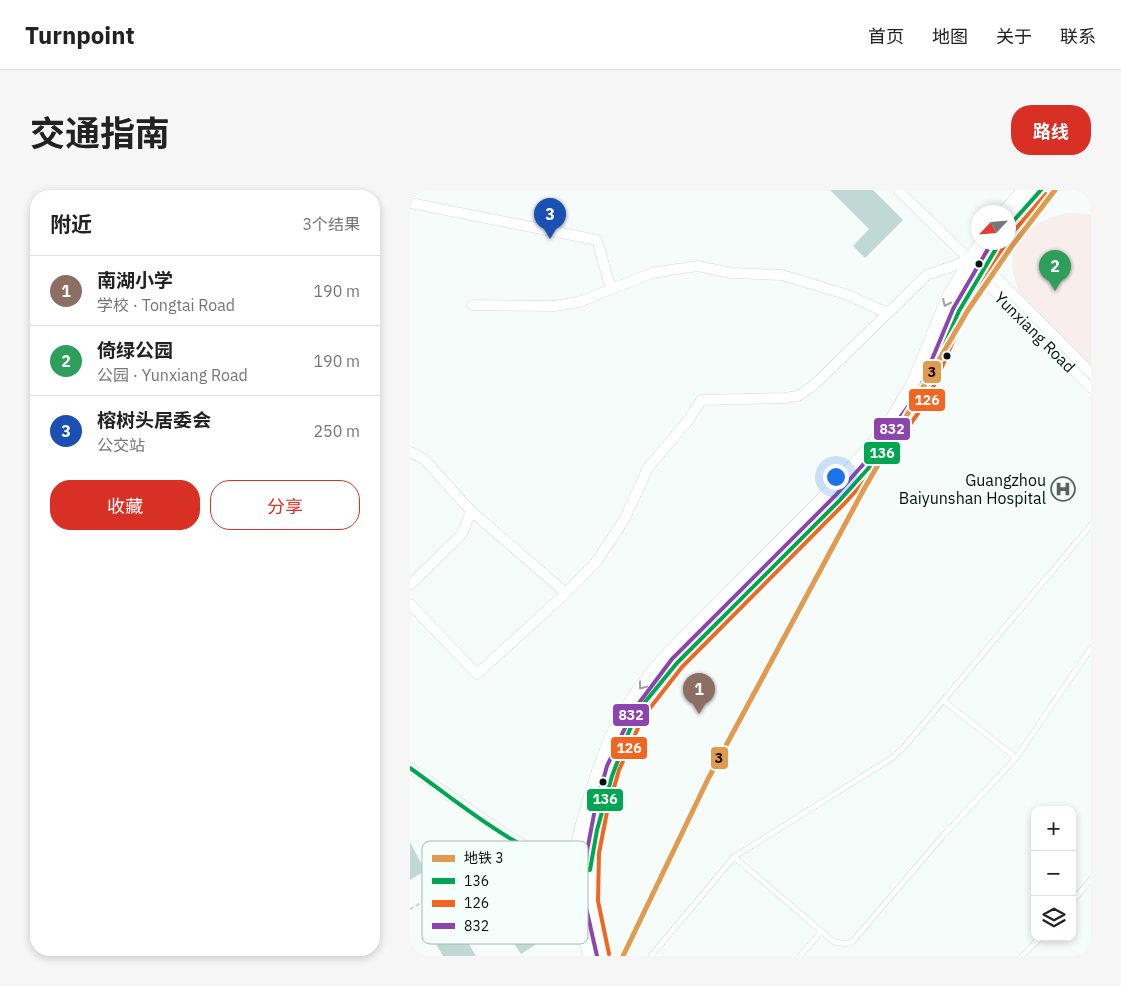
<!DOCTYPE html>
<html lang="zh">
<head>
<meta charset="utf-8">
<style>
	body { margin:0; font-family:"IBM Plex Sans","Noto Sans SC",sans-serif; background:#f6f6f6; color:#222 }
	.controls { position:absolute; right:15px; bottom:15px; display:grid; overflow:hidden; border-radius:10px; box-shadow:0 2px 8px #0003 }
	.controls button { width:45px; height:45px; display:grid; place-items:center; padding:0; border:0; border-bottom:1px solid #e0e0e0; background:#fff; color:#222; font:25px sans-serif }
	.compass { position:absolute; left:561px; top:15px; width:45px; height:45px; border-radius:50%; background:#fff; box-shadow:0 2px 8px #0003; rotate:244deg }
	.you { position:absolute; left:425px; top:286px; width:18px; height:18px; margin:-12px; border:4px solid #fff; border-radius:50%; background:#1a73e8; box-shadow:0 0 0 8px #1a73e833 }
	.badge { display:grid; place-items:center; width:32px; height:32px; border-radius:50%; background:#d93025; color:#fff; font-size:16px; font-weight:700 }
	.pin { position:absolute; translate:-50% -41px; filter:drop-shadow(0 1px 2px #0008) }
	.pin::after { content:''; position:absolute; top:26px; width:18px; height:15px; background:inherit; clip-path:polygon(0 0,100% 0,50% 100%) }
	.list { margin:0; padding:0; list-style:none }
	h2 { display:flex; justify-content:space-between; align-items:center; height:65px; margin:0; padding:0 20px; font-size:21px }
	h2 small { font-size:16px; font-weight:400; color:#767676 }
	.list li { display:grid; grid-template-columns:32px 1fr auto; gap:15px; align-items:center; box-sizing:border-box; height:70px; padding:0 20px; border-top:1px solid #e0e0e0 }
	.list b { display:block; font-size:19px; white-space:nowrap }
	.list p { margin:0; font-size:16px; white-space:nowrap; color:#767676 }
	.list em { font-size:16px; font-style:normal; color:#767676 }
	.actions { display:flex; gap:10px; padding:15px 20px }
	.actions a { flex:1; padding:11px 0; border:1px solid #d93025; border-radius:20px; text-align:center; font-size:18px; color:#d93025 }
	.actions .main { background:#d93025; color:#fff }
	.icon { flex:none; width:28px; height:28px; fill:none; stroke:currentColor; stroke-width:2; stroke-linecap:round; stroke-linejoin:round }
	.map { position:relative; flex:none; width:681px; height:766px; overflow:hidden; border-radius:20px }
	header { display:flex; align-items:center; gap:30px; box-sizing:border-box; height:70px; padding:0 25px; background:#fff; border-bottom:1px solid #e0e0e0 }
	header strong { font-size:24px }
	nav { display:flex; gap:28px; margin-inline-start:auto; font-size:18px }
	.intro { display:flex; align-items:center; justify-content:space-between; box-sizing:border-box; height:120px; padding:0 30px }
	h1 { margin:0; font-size:35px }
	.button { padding:12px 22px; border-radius:20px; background:#d93025; color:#fff; font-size:18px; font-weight:700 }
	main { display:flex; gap:30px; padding:0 30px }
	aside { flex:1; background:#fff; border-radius:20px; box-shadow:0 2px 8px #0003 }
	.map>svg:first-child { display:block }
	.green { fill:#f8eeec }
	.building { fill:#c1d9d4 }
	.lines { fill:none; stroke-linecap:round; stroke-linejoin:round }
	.service-casing { stroke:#d2dad8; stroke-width:6 }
	.minor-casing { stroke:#d2dad8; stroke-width:11 }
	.secondary-casing { stroke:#d2dad8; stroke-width:15 }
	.path { stroke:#d1d3d3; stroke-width:2; stroke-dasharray:4 2.5; stroke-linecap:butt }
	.service { stroke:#fefffe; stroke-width:5 }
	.minor { stroke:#fefffe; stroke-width:10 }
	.secondary { stroke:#fefffe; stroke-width:14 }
	.bus-1-casing { stroke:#f4fefb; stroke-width:8 }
	.bus-2-casing { stroke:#f4fefb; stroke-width:8 }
	.bus-3-casing { stroke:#f4fefb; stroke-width:8 }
	.bus-1 { stroke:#00a651; stroke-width:4 }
	.bus-2 { stroke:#f26522; stroke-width:4 }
	.bus-3 { stroke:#8e44ad; stroke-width:4 }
	.metro-1-casing { stroke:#f4fefb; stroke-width:9 }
	.metro-1 { stroke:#e19a50; stroke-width:5 }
	.oneway { stroke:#9ca09e }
	.bus-dot { fill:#08110e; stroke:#f4fefb; stroke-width:2 }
	.labels { text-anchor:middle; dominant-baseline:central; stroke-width:4.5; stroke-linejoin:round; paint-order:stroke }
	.street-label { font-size:16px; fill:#08110e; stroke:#f4fefb }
	.poi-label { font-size:16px; fill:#08110e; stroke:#f4fefb; text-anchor:end }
	.key { fill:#f4fefb; stroke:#adb7b4; stroke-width:1 }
	.key-label { font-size:14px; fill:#08110e }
	.line-badge { stroke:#f4fefb; stroke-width:2 }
	.badge-label { font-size:14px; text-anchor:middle; font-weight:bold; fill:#fff }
	.pale-badge-label { font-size:14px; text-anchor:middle; font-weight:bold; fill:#111 }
</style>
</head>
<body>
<header>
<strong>Turnpoint</strong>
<nav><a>首页</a><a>地图</a><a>关于</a><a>联系</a></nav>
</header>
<div class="intro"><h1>交通指南</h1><a class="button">路线</a></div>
<main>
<aside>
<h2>附近<small>3个结果</small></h2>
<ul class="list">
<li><span class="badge" style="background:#8d6e63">1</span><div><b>南湖小学</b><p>学校 · Tongtai Road</p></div><em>190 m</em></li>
<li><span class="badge" style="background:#2e9e5b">2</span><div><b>倚绿公园</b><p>公园 · Yunxiang Road</p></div><em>190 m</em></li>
<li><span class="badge" style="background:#1a4fb4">3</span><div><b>榕树头居委会</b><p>公交站</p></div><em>250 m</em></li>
</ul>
<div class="actions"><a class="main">收藏</a><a>分享</a></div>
</aside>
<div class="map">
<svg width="681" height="766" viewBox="0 0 681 766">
	<rect width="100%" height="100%" fill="#f6fcfa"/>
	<path class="green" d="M 657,23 L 681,24 L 681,178 L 612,108 C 588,62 610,33 657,23 Z"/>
	<path class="building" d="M 420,0 L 463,0 L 493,30 L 455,68 L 443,56 L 459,39 Z
		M 0,652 L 15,681 L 0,690 Z
		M 104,691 L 122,703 L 145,742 L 111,764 L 83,721 L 83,706 L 91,696 Z
		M 38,719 L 66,766 L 33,766 L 14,734 Z"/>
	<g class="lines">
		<g class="service-casing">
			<path id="service" d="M 534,511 L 606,568 L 681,458
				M 324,667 L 424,752 L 438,754 L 443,751 L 531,648 L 606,568
				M 662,712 L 681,689
				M 241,766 L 324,667 L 482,568 L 495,556 L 681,335
				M 390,766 L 411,742
				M 612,766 L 631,747"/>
		</g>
		<g class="minor-casing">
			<path id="minor" d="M 488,0 L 560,70 L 569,85 L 681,198
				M 0,13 L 187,50 L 201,99
				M 570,74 L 575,76 L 681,183
				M 62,115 L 144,116 L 169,112 L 242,83 L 287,76 L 322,83 L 372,85 L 435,104 L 478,123
				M 0,262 L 14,269 L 61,321 L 52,344 L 0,395
				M 61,321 L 156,403
				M 0,414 L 67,484 L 156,403 L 187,371 L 214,330 L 238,278 L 280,228 L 291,210 L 375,208 L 388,206 L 405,194 L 517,85 L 560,70
				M 0,578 C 35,601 135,679 172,680"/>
		</g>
		<g class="secondary-casing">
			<path id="secondary" d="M 595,22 L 615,0
				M 598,38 L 631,0
				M 180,766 C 173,739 166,708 166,680 C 165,658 172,637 178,617 C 196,554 212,516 256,467 L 432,290 L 477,238 L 503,195 L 539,107 L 572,52
				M 193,766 C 186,738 178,708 181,680 C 184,634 204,563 228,524 C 239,505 253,489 267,473 L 430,310 L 472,263 L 513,206 L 549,121 L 590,52"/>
		</g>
		<path class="path" d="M 0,719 L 29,703"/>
		<use href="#service" class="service"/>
		<use href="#minor" class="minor"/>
		<use href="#secondary" class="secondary"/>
		<g class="bus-1-casing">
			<path id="bus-1" d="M 598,37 L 631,0
				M 0,578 C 55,617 112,668 180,680 L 187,640 L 202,586 L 220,539 L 235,512 L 267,473 L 430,310 L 472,263 L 513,206 L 549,121 L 590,52"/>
		</g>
		<g class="bus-2-casing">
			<path id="bus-2" d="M 603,42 L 636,4
				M 199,764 L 188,711 L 189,663 L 197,622 L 209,580 L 233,527 L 272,477 L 434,314 L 477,267 L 518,209 L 555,124 L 595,55"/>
		</g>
		<g class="bus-3-casing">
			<path id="bus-3" d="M 187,766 L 175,713 L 174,690 L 177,661 L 185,619 L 197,576 L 223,521 L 262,469 L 425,306 L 467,259 L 508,203 L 543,119 L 582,52"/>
		</g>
		<use href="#bus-1" class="bus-1"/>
		<use href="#bus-2" class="bus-2"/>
		<use href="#bus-3" class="bus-3"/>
		<g class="metro-1-casing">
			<path id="metro-1" d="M 213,766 L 298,589 L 454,299 L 558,120 L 602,56 L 645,0"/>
		</g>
		<use href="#metro-1" class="metro-1"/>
	</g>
	<defs><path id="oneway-chevron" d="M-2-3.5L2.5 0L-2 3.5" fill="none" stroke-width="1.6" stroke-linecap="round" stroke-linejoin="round" transform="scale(1.25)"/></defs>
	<g class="oneway">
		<use href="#oneway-chevron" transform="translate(536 113) rotate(115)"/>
		<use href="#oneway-chevron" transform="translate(232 496) rotate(127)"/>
	</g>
	<defs>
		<g id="hospital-ring" transform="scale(1.25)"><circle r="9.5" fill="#f4fefb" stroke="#5b6361" stroke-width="1.5"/><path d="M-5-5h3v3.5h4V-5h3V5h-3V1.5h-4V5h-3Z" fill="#5b6361"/></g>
	</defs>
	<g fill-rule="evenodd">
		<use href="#hospital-ring" x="653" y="299"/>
	</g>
	<g class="bus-dot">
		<circle cx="569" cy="74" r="4.5"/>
		<circle cx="537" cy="166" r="4.5"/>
		<circle cx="193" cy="592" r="4.5"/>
	</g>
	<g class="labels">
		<g class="street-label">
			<text transform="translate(625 142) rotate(45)">Yunxiang Road</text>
		</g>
		<g class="poi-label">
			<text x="636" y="290">Guangzhou<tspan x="636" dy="18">Baiyunshan Hospital</tspan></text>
		</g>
	</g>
	<rect x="12" y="651" width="166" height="103" rx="8" class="key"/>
	<rect x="22" y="665" width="23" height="7" fill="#e19a50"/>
	<rect x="22" y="688" width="23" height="6" fill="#00a651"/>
	<rect x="22" y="710" width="23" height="7" fill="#f26522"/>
	<rect x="22" y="733" width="23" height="6" fill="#8e44ad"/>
	<g class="key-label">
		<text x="54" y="673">地铁 3</text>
		<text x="54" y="696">136</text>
		<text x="54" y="718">126</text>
		<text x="54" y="741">832</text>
	</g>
	<g class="line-badge">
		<rect x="512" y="170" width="20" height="24" rx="5" fill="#e19a50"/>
		<rect x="498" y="198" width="38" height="24" rx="5" fill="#f26522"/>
		<rect x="463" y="227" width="38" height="24" rx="5" fill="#8e44ad"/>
		<rect x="453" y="251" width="38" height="24" rx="5" fill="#00a651"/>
		<rect x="202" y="513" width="38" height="24" rx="5" fill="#8e44ad"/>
		<rect x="200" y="546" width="38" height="24" rx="5" fill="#f26522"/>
		<rect x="300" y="556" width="19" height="24" rx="5" fill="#e19a50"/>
		<rect x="176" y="598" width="38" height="24" rx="5" fill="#00a651"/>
	</g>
	<g class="badge-label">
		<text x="517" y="215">126</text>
		<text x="482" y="244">832</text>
		<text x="472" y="268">136</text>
		<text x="221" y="530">832</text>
		<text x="219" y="563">126</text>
		<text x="195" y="614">136</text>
	</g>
	<g class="pale-badge-label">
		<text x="522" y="187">3</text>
		<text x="309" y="573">3</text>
	</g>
</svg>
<div class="controls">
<button>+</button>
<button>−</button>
<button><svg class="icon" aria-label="layers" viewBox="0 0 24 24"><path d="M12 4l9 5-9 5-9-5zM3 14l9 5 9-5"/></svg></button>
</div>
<svg class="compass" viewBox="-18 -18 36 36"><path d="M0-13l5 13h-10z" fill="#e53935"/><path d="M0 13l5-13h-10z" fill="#767676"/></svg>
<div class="you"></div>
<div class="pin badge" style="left:289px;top:524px;background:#8d6e63">1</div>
<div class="pin badge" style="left:645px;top:101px;background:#2e9e5b">2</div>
<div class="pin badge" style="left:140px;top:49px;background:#1a4fb4">3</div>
</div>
</main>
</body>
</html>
